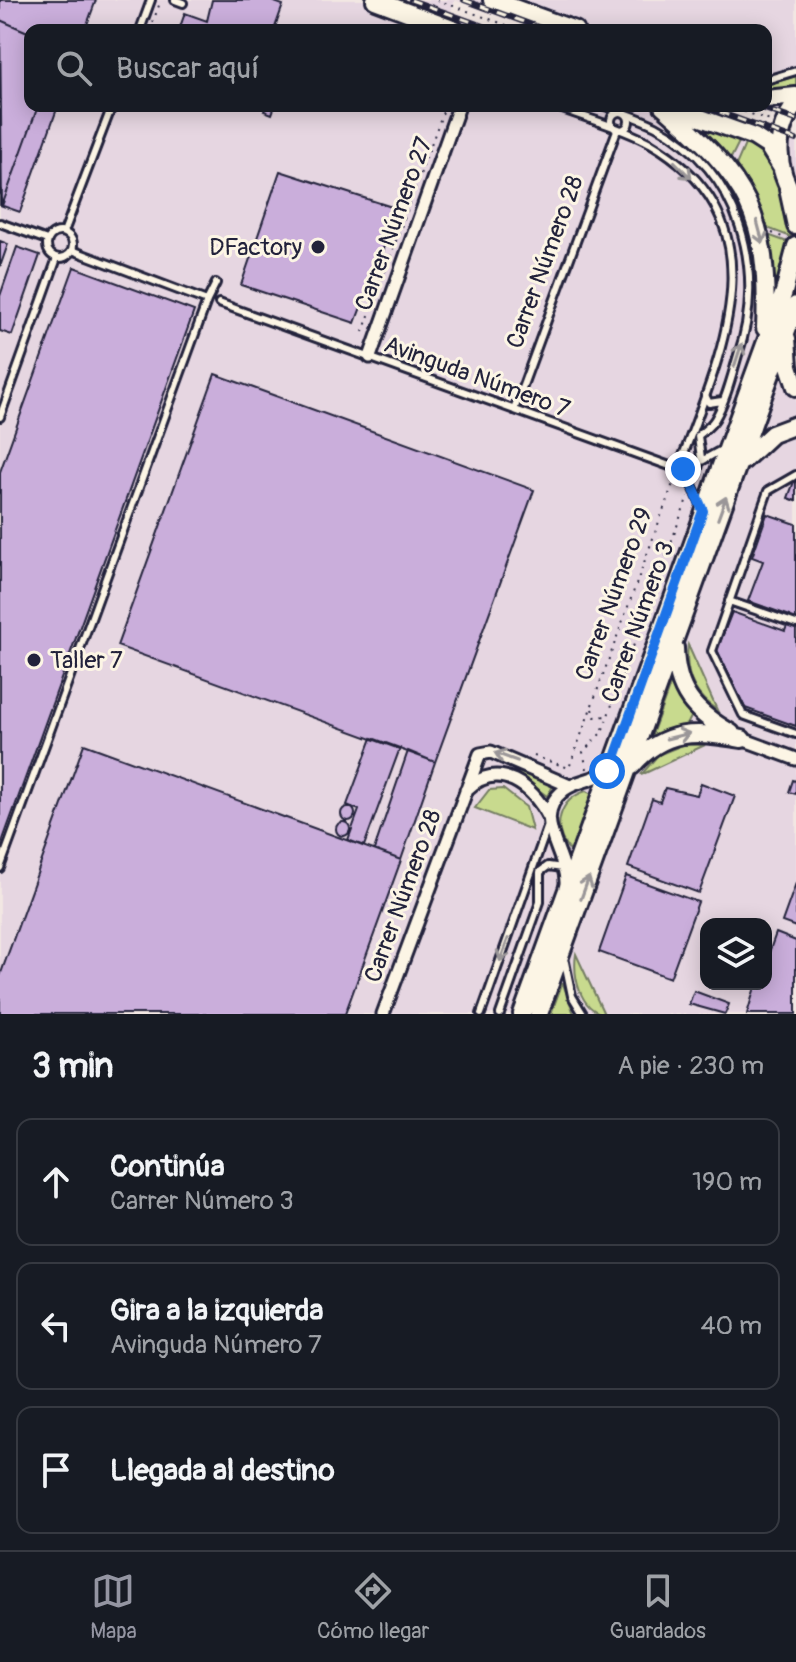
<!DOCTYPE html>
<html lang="es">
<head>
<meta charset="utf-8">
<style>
	body { margin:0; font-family:Pangolin,sans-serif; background:#242831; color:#f1f3f6 }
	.controls { position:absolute; right:24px; bottom:24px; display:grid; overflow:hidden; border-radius:16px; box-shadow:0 4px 20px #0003 }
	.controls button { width:72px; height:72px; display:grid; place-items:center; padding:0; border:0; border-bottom:2px solid #363941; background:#171b24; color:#f1f3f6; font:40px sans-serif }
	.stop { position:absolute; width:24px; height:24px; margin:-18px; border:6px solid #1a73e8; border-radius:50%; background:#fff }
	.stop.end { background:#1a73e8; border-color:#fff; box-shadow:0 2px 8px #0008 }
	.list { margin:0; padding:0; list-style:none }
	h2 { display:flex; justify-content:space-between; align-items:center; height:104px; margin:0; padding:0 32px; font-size:34px }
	h2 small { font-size:26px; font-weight:400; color:#9ea1a6 }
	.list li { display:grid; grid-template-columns:52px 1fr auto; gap:24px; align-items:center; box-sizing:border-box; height:128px; margin:0 16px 16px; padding:0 16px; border:2px solid #363941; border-radius:16px }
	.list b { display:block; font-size:30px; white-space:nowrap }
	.list p { margin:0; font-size:26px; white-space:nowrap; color:#9ea1a6 }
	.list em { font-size:26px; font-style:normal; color:#9ea1a6 }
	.icon { flex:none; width:44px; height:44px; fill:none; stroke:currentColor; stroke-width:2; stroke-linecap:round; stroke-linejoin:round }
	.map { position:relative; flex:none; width:796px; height:1014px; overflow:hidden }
	.search { position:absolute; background:#171b24; box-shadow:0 4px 20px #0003; left:24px; right:24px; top:24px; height:88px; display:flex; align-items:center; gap:20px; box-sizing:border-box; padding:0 28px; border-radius:16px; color:#9ea1a6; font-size:30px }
	.sheet { height:536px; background:#171b24 }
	nav { display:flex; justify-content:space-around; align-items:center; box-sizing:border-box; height:112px; border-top:2px solid #363941; background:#171b24; font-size:22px; color:#9ea1a6 }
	nav a { display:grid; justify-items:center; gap:4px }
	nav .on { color:#9495a2 }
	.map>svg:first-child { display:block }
	.built { fill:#e6d6e1; fill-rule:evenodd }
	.green { fill:#c8da8e; stroke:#757e64; stroke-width:2 }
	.building { fill:#caaedb; stroke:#22223b; stroke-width:2 }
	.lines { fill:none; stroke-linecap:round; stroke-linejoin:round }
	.service-casing { stroke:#22223b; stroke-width:12 }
	.minor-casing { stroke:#22223b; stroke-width:17 }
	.secondary-casing { stroke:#22223b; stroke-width:22 }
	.path { stroke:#22223b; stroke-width:2; stroke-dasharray:2 6; stroke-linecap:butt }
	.service { stroke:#fcf5e5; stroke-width:6 }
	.minor { stroke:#fcf5e5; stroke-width:11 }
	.secondary { stroke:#fcf5e5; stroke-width:16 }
	.rail-casing { stroke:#22223b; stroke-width:6 }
	.rail { stroke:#fcf5e5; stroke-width:3; stroke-dasharray:9; stroke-linecap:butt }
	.oneway { stroke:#9a9698 }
	.route { stroke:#1a73e8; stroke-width:10 }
	.poi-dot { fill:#22223b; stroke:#fcf5e5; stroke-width:3 }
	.labels { text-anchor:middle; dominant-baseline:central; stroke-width:6; stroke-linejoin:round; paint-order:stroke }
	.street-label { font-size:24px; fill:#22223b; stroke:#fcf5e5 }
	.poi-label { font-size:24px; fill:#22223b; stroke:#fcf5e5; text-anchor:end }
</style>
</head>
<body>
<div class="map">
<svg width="796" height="1014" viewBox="0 0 796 1014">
	<rect width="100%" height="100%" fill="#f2e7e3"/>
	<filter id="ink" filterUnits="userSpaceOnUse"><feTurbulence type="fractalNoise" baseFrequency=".0125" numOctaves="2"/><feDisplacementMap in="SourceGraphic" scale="16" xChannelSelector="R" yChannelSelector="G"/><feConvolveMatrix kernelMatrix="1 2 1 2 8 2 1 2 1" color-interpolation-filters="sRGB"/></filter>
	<g filter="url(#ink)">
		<path class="built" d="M 0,0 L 796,0 L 796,124 L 747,106 L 766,106 L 766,30 L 537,30 L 455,0 L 451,11 L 502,30 L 30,30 L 30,106 L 712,106 L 796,137 L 796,1014 L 0,1014 ZM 706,924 L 766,924 L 766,984 L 706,984 Z"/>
		<path class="green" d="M 796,76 L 796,87 L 766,93 L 766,85 Z
			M 689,122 L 740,140 L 729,162 Z
			M 746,142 C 772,154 788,210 791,237 L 762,226 L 734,170 Z
			M 765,234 L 790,243 L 774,312 Z
			M 688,645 L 717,710 C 693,695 684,674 688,645 Z
			M 673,677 L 692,715 L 687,725 L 671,728 L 650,740 Z
			M 685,744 L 705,745 L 641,775 L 658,755 Z
			M 520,768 L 553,786 L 547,796 L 518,775 Z
			M 503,789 L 526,807 L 532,830 L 475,808 L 489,790 Z
			M 586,791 L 592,794 L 592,800 L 574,849 L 570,851 C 551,829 558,800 586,791 Z
			M 576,954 L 604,1014 C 579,1009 573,975 576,954 Z
			M 563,984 L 574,1014 L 551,1014 L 562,984 Z"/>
		<path class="building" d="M 0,0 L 96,0 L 85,30 L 30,30 L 30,106 L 58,106 L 20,212 L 0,205 Z
			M 212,0 L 269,0 L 283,5 L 274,30 L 179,30 L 185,13 L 207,21 Z
			M 0,20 L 30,33 L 30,106 L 38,106 L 2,206 Z
			M 266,106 L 275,106 L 272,114 L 264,111 Z
			M 280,171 L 398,209 L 355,323 L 241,285 Z
			M 0,241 L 8,244 L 0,267 Z
			M 17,247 L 40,255 L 12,335 L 0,331 L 0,296 Z
			M 74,267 L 194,311 L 0,848 L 0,472 Z
			M 215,374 L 534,490 L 435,762 L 117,646 Z
			M 795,479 L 796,479 L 796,501 L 788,498 Z
			M 767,514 L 796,524 L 796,623 L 789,620 L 790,616 L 748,601 L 763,561 L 752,557 Z
			M 732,612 L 785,631 L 789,620 L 796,623 L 796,726 L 745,708 L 717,650 Z
			M 372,738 L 400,748 L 364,846 L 348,840 L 359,810 L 347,805 Z
			M 84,744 L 401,860 L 345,1014 L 0,1014 L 0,976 Z
			M 408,751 L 435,762 L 401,860 L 374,850 Z
			M 793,780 L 796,781 L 796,794 L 789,792 Z
			M 701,783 L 735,796 L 699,893 L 628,867 L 652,799 L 660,802 L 665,788 L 697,795 Z
			M341 814a7 7 0 1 1 14 0a7 7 0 1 1-14 0Z
			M336 829a7 7 0 1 1 14 0a7 7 0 1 1-14 0Z
			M 626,876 L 698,902 L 670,978 L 599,952 Z
			M 796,883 L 796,927 L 782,922 Z
			M 776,933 L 796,941 L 796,1014 L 747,1014 L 755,987 L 766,984 L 766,961 Z
			M 694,991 L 729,1004 L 725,1014 L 689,1004 Z"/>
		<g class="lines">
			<g class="service-casing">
				<path id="service" d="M 175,0 L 183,3
					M 140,30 L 151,0
					M 766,80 L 796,71
					M 554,106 C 585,118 621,127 650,143 C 787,223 719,358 678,469
					M 605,106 C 622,112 640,118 656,126 C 740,170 767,271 738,355 C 732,375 726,401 715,419 C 711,426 703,431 698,436 L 701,458 L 696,475
					M611 121a9 9 0 1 1 18 0a9 9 0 1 1-18 0Z
					M 0,223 L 47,240
					M47 245a13 13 0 1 1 26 0a13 13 0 1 1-26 0Z
					M 64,232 L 112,106
					M 207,301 L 216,283
					M 219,303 L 678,469 L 692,485 L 702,506
					M 705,395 L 709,403 L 722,401
					M 514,410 L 617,130
					M 0,417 L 57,258
					M 678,469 C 694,469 709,455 724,449
					M 796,475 L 768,491 L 712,651 L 743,715 L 796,734
					M 729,601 L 796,624
					M 0,868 L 207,301 L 72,250
					M 565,962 L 572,996 L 583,1014
					M 481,1014 L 547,828
					M 500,1014 L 540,902 L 540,872 L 548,866 L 563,868"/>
			</g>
			<g class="minor-casing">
				<path id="minor" d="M 370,357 L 459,106
					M 742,739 L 796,759
					M 466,790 C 499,758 533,787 549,818
					M 566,885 C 568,853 529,818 564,790 C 578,779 597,782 609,767
					M 383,1014 L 480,754 L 491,752 L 570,786"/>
			</g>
			<g class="secondary-casing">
				<path id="secondary" d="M 375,0 L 455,30
					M 492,0 L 575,30
					M 766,99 L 796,96
					M 796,103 C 773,133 775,169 796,200
					M 663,106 C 747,179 770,215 765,328
					M 670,107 L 754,137 L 768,146 L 781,167
					M 788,189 L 796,226
					M 787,338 L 789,366 L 796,387
					M 743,461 L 772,434 L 796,425
					M 675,648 C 676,692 694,712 731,733
					M 632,766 C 664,728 697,731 742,739
					M 522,1014 L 784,292 L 796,246
					M 539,1014 L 796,305"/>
			</g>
			<path class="path" d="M 437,0 L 520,30
				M 150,30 L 161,0
				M 729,106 L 770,121
				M 772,233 L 785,238
				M 363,332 L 445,106
				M 592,709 L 595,717 L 606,716
				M 534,756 L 569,768 L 675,478
				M 587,769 L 583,752 L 602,732 L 688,496"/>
			<use href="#service" class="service"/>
			<use href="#minor" class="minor"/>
			<use href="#secondary" class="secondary"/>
			<g class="rail-casing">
				<path id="rail" d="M 411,0 L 494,30
					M 464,0 L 546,30
					M 703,106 L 796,140
					M 756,106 L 796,120"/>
			</g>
			<use href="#rail" class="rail"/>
		</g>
		<defs><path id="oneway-shaft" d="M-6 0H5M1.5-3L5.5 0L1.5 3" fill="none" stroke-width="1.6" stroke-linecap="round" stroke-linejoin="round" transform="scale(2)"/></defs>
		<g class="oneway">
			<use href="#oneway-shaft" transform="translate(683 170) rotate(45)"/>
			<use href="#oneway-shaft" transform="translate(760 232) rotate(75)"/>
			<use href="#oneway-shaft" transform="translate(738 355) rotate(-72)"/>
			<use href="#oneway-shaft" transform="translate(722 508) rotate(-70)"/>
			<use href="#oneway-shaft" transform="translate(678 736) rotate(-14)"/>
			<use href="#oneway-shaft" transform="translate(506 757) rotate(-160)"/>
			<use href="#oneway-shaft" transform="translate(585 888) rotate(-70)"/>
			<use href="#oneway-shaft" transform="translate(504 950) rotate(110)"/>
		</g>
	</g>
	<g class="lines" filter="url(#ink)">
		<path class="route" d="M 607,771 L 614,760 L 703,511 L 692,485 L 678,469 L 683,469"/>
	</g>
	<g class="poi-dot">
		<circle cx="318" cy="247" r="8"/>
		<circle cx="34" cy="660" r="8"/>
	</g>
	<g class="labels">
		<g class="street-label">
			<text transform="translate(394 224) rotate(-70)">Carrer Número 27</text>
			<text transform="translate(545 262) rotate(-70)">Carrer Número 28</text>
			<text transform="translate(477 377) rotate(20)">Avinguda Número 7</text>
			<text transform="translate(614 594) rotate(-70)">Carrer Número 29</text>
			<text transform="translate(638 622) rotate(-70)">Carrer Número 3</text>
			<text transform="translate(403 896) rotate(-70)">Carrer Número 28</text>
		</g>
		<g class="poi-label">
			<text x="302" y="247">DFactory</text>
			<text x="50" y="660" text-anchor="start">Taller 7</text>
		</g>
	</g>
</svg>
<div class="controls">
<button><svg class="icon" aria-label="layers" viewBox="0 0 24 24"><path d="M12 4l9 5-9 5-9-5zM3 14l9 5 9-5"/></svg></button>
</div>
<div class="stop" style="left:607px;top:771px"></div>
<div class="stop end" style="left:683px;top:469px"></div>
<div class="search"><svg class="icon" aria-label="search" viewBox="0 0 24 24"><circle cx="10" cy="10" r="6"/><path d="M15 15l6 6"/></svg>Buscar aquí</div>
</div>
<section class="sheet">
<h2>3 min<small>A pie · 230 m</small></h2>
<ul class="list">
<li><svg class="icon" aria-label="ahead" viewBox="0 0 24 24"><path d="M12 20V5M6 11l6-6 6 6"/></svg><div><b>Continúa</b><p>Carrer Número 3</p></div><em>190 m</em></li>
<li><svg class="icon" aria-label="left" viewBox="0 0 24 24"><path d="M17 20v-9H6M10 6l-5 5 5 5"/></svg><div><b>Gira a la izquierda</b><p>Avinguda Número 7</p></div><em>40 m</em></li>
<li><svg class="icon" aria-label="arrive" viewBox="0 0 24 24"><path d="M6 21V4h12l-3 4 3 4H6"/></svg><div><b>Llegada al destino</b></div></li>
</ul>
</section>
<nav>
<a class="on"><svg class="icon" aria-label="map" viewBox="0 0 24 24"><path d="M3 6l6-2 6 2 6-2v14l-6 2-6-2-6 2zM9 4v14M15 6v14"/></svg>Mapa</a>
<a><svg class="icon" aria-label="directions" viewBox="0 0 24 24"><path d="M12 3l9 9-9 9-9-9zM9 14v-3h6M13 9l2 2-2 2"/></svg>Cómo llegar</a>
<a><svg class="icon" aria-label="saved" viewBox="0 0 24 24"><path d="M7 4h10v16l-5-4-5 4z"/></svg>Guardados</a>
</nav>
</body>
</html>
